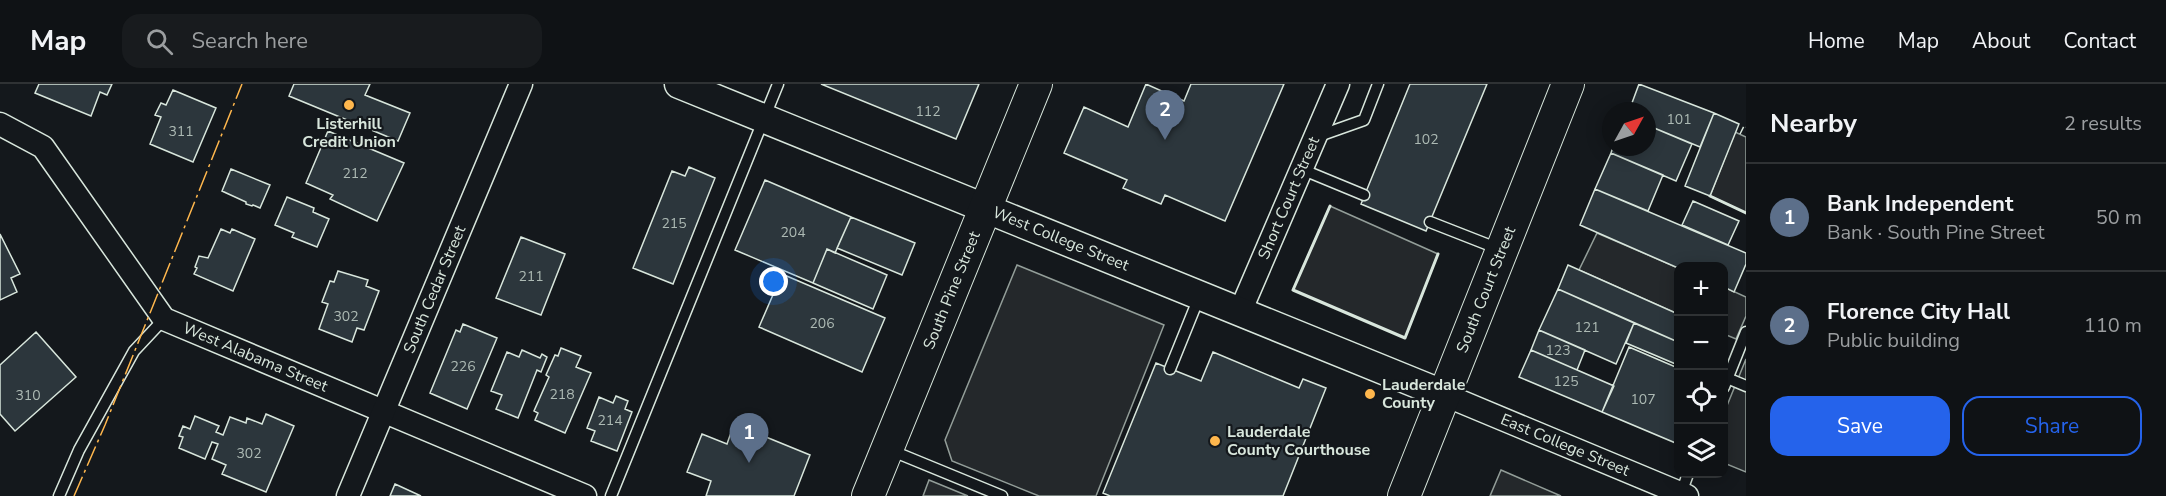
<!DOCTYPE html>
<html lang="en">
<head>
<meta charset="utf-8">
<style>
	body { margin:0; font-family:"Nunito Sans",sans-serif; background:#181b1e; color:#f1f3f6 }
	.controls { position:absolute; right:18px; bottom:18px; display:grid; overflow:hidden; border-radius:12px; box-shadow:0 3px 15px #0003 }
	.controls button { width:54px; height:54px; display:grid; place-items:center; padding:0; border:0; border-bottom:2px solid #2f3234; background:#0f1215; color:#f1f3f6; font:30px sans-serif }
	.compass { position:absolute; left:1602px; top:18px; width:54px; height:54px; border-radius:50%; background:#0f1215; box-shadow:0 3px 15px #0003; rotate:50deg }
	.you { position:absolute; left:774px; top:198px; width:21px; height:21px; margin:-15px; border:4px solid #fff; border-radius:50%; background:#1a73e8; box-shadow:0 0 0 9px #1a73e833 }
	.badge { display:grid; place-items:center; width:39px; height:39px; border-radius:50%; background:#2563eb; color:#fff; font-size:20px; font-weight:700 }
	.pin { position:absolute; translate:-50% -50px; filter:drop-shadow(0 2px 3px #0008) }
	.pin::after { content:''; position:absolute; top:32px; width:21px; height:18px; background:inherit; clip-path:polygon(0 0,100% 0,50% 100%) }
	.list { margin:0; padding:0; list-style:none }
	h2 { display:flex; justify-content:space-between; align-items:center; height:78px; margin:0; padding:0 24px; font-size:26px }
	h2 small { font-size:20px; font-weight:400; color:#9b9ea0 }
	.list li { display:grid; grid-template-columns:39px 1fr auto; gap:18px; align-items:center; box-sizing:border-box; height:108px; padding:0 24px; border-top:2px solid #2f3234 }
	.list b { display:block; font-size:22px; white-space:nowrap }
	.list p { margin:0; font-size:20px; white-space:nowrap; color:#9b9ea0 }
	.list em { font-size:20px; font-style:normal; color:#9b9ea0 }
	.actions { display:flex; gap:12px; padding:18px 24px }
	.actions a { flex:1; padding:14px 0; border:2px solid #2563eb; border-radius:18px; text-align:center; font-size:21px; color:#2563eb }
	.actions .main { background:#2563eb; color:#fff }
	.icon { flex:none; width:33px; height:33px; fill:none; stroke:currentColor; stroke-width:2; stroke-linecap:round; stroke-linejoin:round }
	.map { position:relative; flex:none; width:1746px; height:412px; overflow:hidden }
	header { display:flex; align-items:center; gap:36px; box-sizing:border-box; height:84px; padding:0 30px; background:#0f1215; border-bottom:2px solid #2f3234 }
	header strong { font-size:28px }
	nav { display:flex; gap:33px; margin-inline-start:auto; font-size:21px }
	.search { width:420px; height:54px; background:#181b1e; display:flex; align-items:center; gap:15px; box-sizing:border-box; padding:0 21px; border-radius:18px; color:#9b9ea0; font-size:22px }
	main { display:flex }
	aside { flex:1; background:#0f1215 }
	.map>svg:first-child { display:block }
	.parking { fill:#24282b; stroke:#939e99; stroke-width:1.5 }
	.building { fill:#2c363c; stroke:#d8e6dc; stroke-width:1.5 }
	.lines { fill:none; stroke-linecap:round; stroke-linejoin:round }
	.service-casing { stroke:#d8e6dc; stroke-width:13 }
	.minor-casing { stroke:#d8e6dc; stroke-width:25 }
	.tertiary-casing { stroke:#d8e6dc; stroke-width:31 }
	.secondary-casing { stroke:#d8e6dc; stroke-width:34 }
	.service { stroke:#14181c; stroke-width:10 }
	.minor { stroke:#14181c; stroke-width:22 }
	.tertiary { stroke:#14181c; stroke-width:28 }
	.secondary { stroke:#14181c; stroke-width:32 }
	.fence { stroke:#d8e6dc; stroke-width:1.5; stroke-dasharray:8 3; stroke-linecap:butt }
	.wall { stroke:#d8e6dc; stroke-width:3 }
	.power { stroke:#ffb74d; stroke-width:1.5; stroke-dasharray:21 4.5 3 4.5; stroke-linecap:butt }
	.poi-dot { fill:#ffb74d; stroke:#14181c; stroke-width:2 }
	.labels { text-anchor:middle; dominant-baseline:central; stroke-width:4.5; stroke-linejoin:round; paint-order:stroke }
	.number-label { font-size:14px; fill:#adbab4 }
	.poi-label { font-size:16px; font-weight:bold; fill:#d8e6dc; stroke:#14181c; text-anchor:start }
	.street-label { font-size:16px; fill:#d8e6dc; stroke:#14181c }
</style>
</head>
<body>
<header>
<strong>Map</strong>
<div class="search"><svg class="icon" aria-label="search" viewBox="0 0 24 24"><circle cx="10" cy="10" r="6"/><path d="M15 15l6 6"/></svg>Search here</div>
<nav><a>Home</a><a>Map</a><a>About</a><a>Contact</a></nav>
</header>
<main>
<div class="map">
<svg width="1746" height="412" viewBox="0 0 1746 412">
	<rect width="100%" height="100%" fill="#14181c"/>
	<path class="parking" d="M 1735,48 L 1746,53 L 1746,129 L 1710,112 Z
		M 1330,122 L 1438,170 L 1405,254 L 1293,206 Z
		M 1597,149 L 1678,184 L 1678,230 L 1579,186 Z
		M 1017,181 L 1164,241 L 1096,412 L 1039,412 L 952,377 L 945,356 Z
		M 1724,203 L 1746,213 L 1746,232 L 1736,255 L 1724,250 Z
		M 1746,275 L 1746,388 L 1724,379 L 1724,329 Z
		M 1501,386 L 1561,412 L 1490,412 Z
		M 929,396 L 968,412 L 923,412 Z"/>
	<path class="building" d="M 39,0 L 112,0 L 107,11 L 100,8 L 91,32 L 35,9 Z
		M 294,0 L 370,0 L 365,11 L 410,29 L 398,57 L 289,12 Z
		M 821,0 L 979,0 L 956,55 Z
		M 1146,0 L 1184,17 L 1191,0 L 1284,0 L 1225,137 L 1165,111 L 1161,120 L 1123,104 L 1127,96 L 1064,69 L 1084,23 L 1128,43 Z
		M 1410,0 L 1487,0 L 1426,147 L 1361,120 Z
		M 1639,0 L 1714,29 L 1700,63 L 1647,41 L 1647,27 L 1629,27 Z
		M 173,6 L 216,24 L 193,78 L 150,60 L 161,33 L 155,31 L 161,19 L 166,21 Z
		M 1714,29 L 1739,40 L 1710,112 L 1685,102 Z
		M 1647,41 L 1692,60 L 1676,97 L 1611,69 L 1613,63 L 1647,63 Z
		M 328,47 L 404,79 L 377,137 L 330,115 L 333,111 L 306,99 Z
		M 1611,69 L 1663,91 L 1648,127 L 1595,105 Z
		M 689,83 L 715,94 L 673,200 L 633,184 L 672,87 L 685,92 Z
		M 231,85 L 270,101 L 260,124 L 253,121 L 252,122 L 246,120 L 246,118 L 222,107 Z
		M 765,96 L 851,133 L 835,169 L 827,165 L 813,199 L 735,166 Z
		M 1595,105 L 1746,169 L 1746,180 L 1734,208 L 1724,203 L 1724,183 L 1678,184 L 1580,141 Z
		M 287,113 L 314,124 L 313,128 L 329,135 L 317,163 L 292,153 L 294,149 L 275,141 Z
		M 1693,117 L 1739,137 L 1728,161 L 1682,141 Z
		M 851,133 L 915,159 L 902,191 L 837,164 Z
		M 221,145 L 230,149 L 232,145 L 255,155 L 233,207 L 194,190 L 197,184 L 195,183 L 199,172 L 208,174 Z
		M 0,150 L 20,190 L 11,194 L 17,208 L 0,216 Z
		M 521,153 L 565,170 L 541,231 L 496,214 Z
		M 827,165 L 887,191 L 873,225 L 813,199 Z
		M 1568,181 L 1678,230 L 1678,258 L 1558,205 Z
		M 338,187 L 368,196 L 366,202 L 379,207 L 364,246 L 357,244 L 352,258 L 319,245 L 328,220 L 322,218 L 330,197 L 334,198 Z
		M 782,190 L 885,234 L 862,288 L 759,243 Z
		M 1558,205 L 1634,239 L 1616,280 L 1539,246 Z
		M 1634,239 L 1678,258 L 1678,281 L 1626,259 Z
		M 463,240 L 497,254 L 467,325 L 430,309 L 456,246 L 460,248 Z
		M 1539,246 L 1585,266 L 1577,286 L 1531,266 Z
		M 36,248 L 76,293 L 15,347 L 0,330 L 0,281 Z
		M 1629,263 L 1678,284 L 1678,360 L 1602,328 Z
		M 561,264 L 581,272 L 576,283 L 591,289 L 565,349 L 535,336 L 538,329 L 534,327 L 549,293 L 546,291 L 555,271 L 558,272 Z
		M 522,266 L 540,274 L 542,270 L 547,273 L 541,288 L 537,286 L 518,334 L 496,325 L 502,311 L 491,307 L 507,268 L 519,273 Z
		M 1531,266 L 1614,302 L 1602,328 L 1519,293 Z
		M 1213,268 L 1299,304 L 1303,295 L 1326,304 L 1283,412 L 1110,412 L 1103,409 L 1156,279 L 1201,297 Z
		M 616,312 L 628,317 L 625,325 L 632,328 L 617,367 L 591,357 L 595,347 L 587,344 L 599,313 L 613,319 Z
		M 266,330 L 294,342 L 266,408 L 222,390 L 226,381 L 212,375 L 218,360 L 212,358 L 205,375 L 179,364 L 183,353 L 179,352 L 183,342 L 190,345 L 195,332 L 219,342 L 216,348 L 223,351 L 230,333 L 246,339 L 247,334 L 262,340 Z
		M 734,340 L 810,371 L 794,412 L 706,412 L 711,397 L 687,388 L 702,350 L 727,360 Z
		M 395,400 L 421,412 L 390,412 Z"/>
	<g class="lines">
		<g class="service-casing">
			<path id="service" d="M 1316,53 L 1364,36 L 1378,0
				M 1301,85 L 1364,111
				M 1430,138 L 1499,165
				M 1170,285 L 1200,211
				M 1727,294 L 1746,302
				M 1724,303 L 1746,248
				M 890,366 L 1002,412
				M 59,412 L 79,366 L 134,267 L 164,235
				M 611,412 L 778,0
				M 1680,412 L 1688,390"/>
		</g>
		<g class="minor-casing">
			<g id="minor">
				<path id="s1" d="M 0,40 L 43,63 L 164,235 L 585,412"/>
				<path id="s2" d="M 1240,228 L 1338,0"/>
				<path id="s3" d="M 1445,311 L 1687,412"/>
				<path id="s4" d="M 348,412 L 521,0"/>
			</g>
		</g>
		<g class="tertiary-casing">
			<g id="tertiary">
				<path id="s5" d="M 679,0 L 1445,311"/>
			</g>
		</g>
		<g class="secondary-casing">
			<g id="secondary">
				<path id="s6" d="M 868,412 L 1036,0"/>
				<path id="s7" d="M 1404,412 L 1568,0"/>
			</g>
		</g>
		<use href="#service" class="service"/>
		<use href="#minor" class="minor"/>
		<use href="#tertiary" class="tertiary"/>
		<use href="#secondary" class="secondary"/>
		<path class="fence" d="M 1740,50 L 1744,42 L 1746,43"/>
		<path class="wall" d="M 1710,112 L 1746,129
			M 1330,122 L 1293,206 L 1405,254 L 1438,170"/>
		<path class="power" d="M 74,412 L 105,341 L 242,0"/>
	</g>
	<g class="poi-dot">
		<circle cx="349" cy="21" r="6"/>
		<circle cx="1370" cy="310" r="6"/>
		<circle cx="1215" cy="357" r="6"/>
	</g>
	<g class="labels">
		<g class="number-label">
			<text x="928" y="27">112</text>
			<text x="1679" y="35">101</text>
			<text x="181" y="47">311</text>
			<text x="1426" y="55">102</text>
			<text x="355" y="89">212</text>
			<text x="674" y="139">215</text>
			<text x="793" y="148">204</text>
			<text x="531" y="192">211</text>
			<text x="346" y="232">302</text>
			<text x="822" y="239">206</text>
			<text x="1587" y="243">121</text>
			<text x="1558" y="266">123</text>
			<text x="463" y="282">226</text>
			<text x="1566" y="297">125</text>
			<text x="562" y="310">218</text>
			<text x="28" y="311">310</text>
			<text x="1643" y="315">107</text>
			<text x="610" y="336">214</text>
			<text x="249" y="369">302</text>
		</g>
		<g class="poi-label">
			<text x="349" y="40" text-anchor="middle">Listerhill<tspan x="349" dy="18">Credit Union</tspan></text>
			<text x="1382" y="301">Lauderdale<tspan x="1382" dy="18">County</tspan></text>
			<text x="1227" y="348">Lauderdale<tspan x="1227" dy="18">County Courthouse</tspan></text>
		</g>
		<g class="street-label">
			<text stroke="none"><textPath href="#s2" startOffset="124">Short Court Street</textPath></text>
			<text stroke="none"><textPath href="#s5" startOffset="412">West College Street</textPath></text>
			<text stroke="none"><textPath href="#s4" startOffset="224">South Cedar Street</textPath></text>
			<text stroke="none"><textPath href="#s6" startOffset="222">South Pine Street</textPath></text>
			<text stroke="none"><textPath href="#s7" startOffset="222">South Court Street</textPath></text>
			<text stroke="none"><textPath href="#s1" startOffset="358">West Alabama Street</textPath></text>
			<text stroke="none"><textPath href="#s3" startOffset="130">East College Street</textPath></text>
		</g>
	</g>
</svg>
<div class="controls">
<button>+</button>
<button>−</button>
<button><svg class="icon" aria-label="locate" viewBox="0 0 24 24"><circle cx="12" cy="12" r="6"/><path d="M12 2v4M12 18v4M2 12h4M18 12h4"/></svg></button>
<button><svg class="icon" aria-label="layers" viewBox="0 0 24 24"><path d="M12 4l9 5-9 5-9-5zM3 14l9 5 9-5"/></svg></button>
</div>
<svg class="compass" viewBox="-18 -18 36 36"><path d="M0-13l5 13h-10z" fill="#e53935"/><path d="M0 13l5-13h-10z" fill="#9b9ea0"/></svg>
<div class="you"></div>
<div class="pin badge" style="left:749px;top:379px;background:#5c6f8a">1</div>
<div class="pin badge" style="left:1165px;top:56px;background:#5c6f8a">2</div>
</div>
<aside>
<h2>Nearby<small>2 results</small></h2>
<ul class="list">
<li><span class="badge" style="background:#5c6f8a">1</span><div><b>Bank Independent</b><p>Bank · South Pine Street</p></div><em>50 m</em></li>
<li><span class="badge" style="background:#5c6f8a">2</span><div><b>Florence City Hall</b><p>Public building</p></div><em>110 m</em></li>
</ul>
<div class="actions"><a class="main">Save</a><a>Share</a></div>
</aside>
</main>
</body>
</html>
